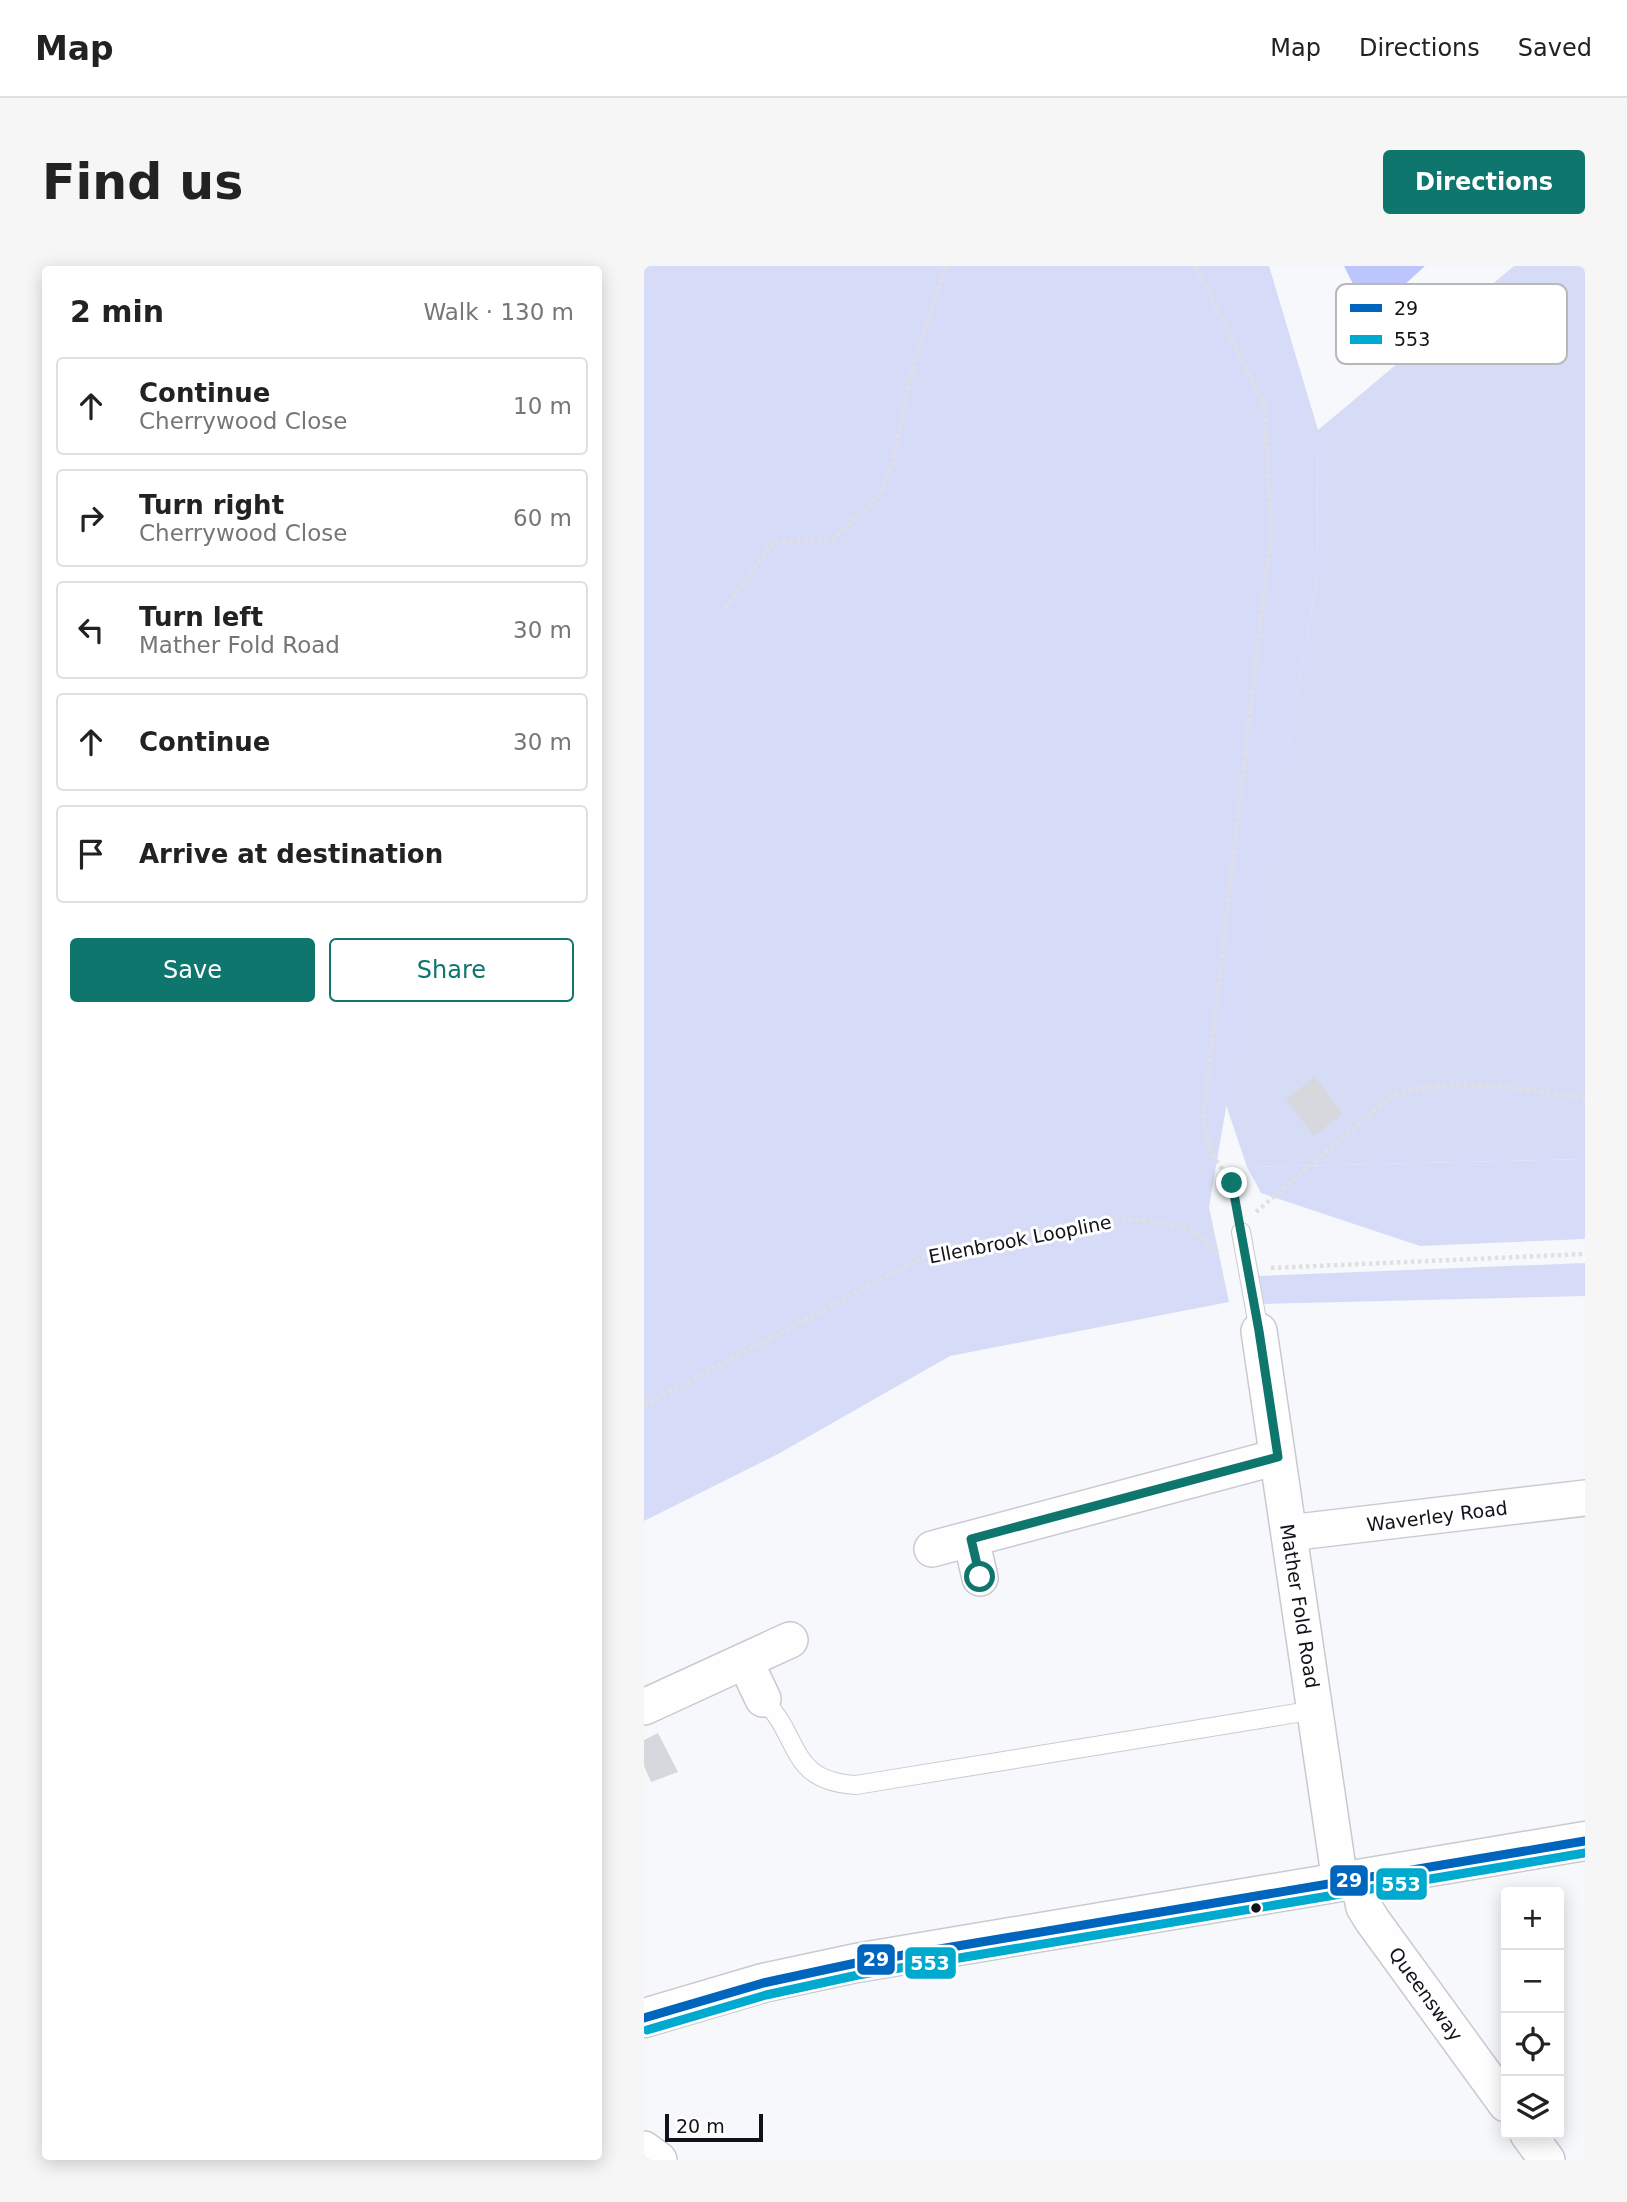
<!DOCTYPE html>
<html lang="en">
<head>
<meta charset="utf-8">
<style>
	body { margin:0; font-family:"DejaVu Sans",sans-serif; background:#f6f6f6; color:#222 }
	.controls { position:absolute; right:21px; bottom:21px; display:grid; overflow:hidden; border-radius:7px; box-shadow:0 4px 18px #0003 }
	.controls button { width:63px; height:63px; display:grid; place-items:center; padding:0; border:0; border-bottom:2px solid #e0e0e0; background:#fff; color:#222; font:35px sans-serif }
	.scale { position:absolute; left:21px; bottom:18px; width:98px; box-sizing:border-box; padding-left:7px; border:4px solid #12131a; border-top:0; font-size:19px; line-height:24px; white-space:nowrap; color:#12131a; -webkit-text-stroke:5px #fff; paint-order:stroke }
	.stop { position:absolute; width:21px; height:21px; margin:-16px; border:5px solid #0f766e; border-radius:50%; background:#fff }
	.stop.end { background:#0f766e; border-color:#fff; box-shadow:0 2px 7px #0008 }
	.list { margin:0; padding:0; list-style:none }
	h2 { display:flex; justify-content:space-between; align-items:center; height:91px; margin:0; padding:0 28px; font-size:30px }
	h2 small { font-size:23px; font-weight:400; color:#767676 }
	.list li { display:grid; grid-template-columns:46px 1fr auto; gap:21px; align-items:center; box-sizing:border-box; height:98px; margin:0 14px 14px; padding:0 14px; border:2px solid #e0e0e0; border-radius:7px }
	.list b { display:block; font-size:26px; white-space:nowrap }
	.list p { margin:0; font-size:23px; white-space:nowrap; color:#767676 }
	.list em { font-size:23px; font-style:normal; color:#767676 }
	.actions { display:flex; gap:14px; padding:21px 28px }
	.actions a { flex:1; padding:16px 0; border:2px solid #0f766e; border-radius:7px; text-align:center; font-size:24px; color:#0f766e }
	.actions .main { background:#0f766e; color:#fff }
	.icon { flex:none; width:38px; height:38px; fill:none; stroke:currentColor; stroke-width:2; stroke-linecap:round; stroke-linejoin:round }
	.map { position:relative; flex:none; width:941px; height:1894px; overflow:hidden; border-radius:7px }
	header { display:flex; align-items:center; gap:42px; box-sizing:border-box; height:98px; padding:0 35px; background:#fff; border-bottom:2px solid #e0e0e0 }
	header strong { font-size:33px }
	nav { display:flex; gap:38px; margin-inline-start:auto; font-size:24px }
	.intro { display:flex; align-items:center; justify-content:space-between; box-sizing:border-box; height:168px; padding:0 42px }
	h1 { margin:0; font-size:49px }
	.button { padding:18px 32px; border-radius:7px; background:#0f766e; color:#fff; font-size:24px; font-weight:700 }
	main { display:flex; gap:42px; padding:0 42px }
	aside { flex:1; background:#fff; border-radius:7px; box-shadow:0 4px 18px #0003 }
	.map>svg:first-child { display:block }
	.green { fill:#d7dcf6 }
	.forest { fill:#d6dbf7 }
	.water { fill:#bcc5fc }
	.building { fill:#d6d8dd }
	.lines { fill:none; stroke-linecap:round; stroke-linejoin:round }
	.service-casing { stroke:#c9cacf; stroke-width:20 }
	.minor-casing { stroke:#c9cacf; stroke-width:38 }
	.secondary-casing { stroke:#c9cacf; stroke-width:41 }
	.path { stroke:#e0e0e2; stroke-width:4.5; stroke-dasharray:3.5 3.5; stroke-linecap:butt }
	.service { stroke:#fefeff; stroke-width:18 }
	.minor { stroke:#fefeff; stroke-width:35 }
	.secondary { stroke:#fefeff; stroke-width:38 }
	.bus-1-casing { stroke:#fff; stroke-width:14 }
	.bus-2-casing { stroke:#fff; stroke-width:14 }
	.bus-1 { stroke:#0065bd; stroke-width:9 }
	.bus-2 { stroke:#00a9ce; stroke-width:9 }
	.route { stroke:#0f766e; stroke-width:9 }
	.bus-dot { fill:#12131a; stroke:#fff; stroke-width:2.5 }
	.labels { text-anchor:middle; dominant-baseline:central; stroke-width:6; stroke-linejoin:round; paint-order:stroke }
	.street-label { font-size:19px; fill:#12131a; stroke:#fff }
	.key { fill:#fff; stroke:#b8b8ba; stroke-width:2 }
	.key-label { font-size:19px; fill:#12131a }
	.line-badge { stroke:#fff; stroke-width:2.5 }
	.badge-label { font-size:19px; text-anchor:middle; font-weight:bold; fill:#fff }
</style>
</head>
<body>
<header>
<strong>Map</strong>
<nav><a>Map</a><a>Directions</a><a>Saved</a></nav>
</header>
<div class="intro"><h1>Find us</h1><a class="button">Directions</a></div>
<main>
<aside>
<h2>2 min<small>Walk · 130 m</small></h2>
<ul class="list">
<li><svg class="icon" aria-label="ahead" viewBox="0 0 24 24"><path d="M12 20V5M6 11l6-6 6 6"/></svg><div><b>Continue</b><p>Cherrywood Close</p></div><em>10 m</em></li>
<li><svg class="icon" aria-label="right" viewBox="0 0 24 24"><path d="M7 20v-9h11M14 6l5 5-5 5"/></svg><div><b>Turn right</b><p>Cherrywood Close</p></div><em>60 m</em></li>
<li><svg class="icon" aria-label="left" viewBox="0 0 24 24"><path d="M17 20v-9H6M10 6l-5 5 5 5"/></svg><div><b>Turn left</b><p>Mather Fold Road</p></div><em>30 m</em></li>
<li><svg class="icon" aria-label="ahead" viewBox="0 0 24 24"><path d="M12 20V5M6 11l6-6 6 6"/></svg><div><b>Continue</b></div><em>30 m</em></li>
<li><svg class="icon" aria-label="arrive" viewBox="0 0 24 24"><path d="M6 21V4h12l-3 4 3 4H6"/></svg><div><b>Arrive at destination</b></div></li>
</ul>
<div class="actions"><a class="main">Save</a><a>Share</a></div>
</aside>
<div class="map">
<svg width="941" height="1894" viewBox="0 0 941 1894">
	<rect width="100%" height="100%" fill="#f7f8fc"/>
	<path class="green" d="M 870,0 L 941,0 L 941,893 L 603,901 L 582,839 L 673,311 L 674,164 Z"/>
	<path class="forest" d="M 0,0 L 625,0 L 674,164 L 673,311 L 565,941 L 585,1036 L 306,1090 L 134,1188 L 0,1255 Z
		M 941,893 L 941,973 L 776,980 L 617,927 L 603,901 Z
		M 941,997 L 941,1030 L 619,1038 L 613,1010 Z"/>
	<path class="water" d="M 700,0 L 781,0 L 757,22 L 733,34 L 712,24 Z"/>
	<path class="building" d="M 671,811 L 699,848 L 670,870 L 642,833 Z
		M 14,1467 L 34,1506 L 7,1516 L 0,1500 L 0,1474 Z"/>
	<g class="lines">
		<g class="service-casing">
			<path id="service" d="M 597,966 L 615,1065
				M 119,1433 C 158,1473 144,1515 212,1519 L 671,1444"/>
		</g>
		<g class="minor-casing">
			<path id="minor" d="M 615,1065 L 696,1616
				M 645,1267 L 941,1232
				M 327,1273 L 336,1312
				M 288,1283 L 633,1191
				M 101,1395 L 119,1433
				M 0,1441 L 146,1374
				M 714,1613 L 720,1641 L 728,1654 L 862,1838
				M 884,1868 L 903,1894
				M 0,1883 L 15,1894"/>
		</g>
		<g class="secondary-casing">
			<path id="secondary" d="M 0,1752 L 119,1717 L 212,1697 L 941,1575"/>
		</g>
		<path class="path" d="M 552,0 L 621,142 L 627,267 L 559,854 L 567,887 L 588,917 L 592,941
			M 81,342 L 130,276 L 189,273 L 236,229 L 249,196 L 265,116 L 301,0
			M 612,946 L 747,830 C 809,808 877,824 941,832
			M 627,1002 L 941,988
			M 0,1139 L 285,988 L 467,953 L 509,955 L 550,964 L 574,987"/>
		<use href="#service" class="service"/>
		<use href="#minor" class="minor"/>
		<use href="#secondary" class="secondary"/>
		<g class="bus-1-casing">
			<path id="bus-1" d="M 0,1752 L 119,1717 L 212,1697 L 941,1575"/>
		</g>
		<g class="bus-2-casing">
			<path id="bus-2" d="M 3,1764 L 122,1729 L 214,1709 L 941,1587"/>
		</g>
		<use href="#bus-1" class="bus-1"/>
		<use href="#bus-2" class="bus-2"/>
	</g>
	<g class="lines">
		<path class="route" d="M 336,1311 L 327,1273 L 634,1191 L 615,1065 L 588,917"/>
	</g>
	<circle class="bus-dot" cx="612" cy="1642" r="6"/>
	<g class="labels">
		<g class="street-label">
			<text transform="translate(376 973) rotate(-11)">Ellenbrook Loopline</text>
			<text transform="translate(793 1250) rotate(-7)">Waverley Road</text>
			<text transform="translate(656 1340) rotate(81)">Mather Fold Road</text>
			<text transform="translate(782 1728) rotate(54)">Queensway</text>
		</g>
	</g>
	<rect x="692" y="18" width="231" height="80" rx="10" class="key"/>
	<rect x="706" y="38" width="32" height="8" fill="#0065bd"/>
	<rect x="706" y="69" width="32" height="9" fill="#00a9ce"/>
	<g class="key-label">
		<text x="750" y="49">29</text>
		<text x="750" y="80">553</text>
	</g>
	<g class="line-badge">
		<rect x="685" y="1598" width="40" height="33" rx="7" fill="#0065bd"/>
		<rect x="731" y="1601" width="53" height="34" rx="7" fill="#00a9ce"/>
		<rect x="212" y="1677" width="40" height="33" rx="7" fill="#0065bd"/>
		<rect x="260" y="1680" width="53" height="34" rx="7" fill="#00a9ce"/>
	</g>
	<g class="badge-label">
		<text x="705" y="1621">29</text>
		<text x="757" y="1625">553</text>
		<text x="232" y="1700">29</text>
		<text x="286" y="1704">553</text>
	</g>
</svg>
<div class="controls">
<button>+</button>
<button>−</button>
<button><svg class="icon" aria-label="locate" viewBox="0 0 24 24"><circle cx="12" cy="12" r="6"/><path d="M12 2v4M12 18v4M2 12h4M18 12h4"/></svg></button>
<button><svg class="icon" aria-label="layers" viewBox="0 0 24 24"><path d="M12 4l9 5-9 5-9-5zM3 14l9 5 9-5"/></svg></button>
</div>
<div class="scale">20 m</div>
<div class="stop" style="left:336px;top:1311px"></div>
<div class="stop end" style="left:588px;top:917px"></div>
</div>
</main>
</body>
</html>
